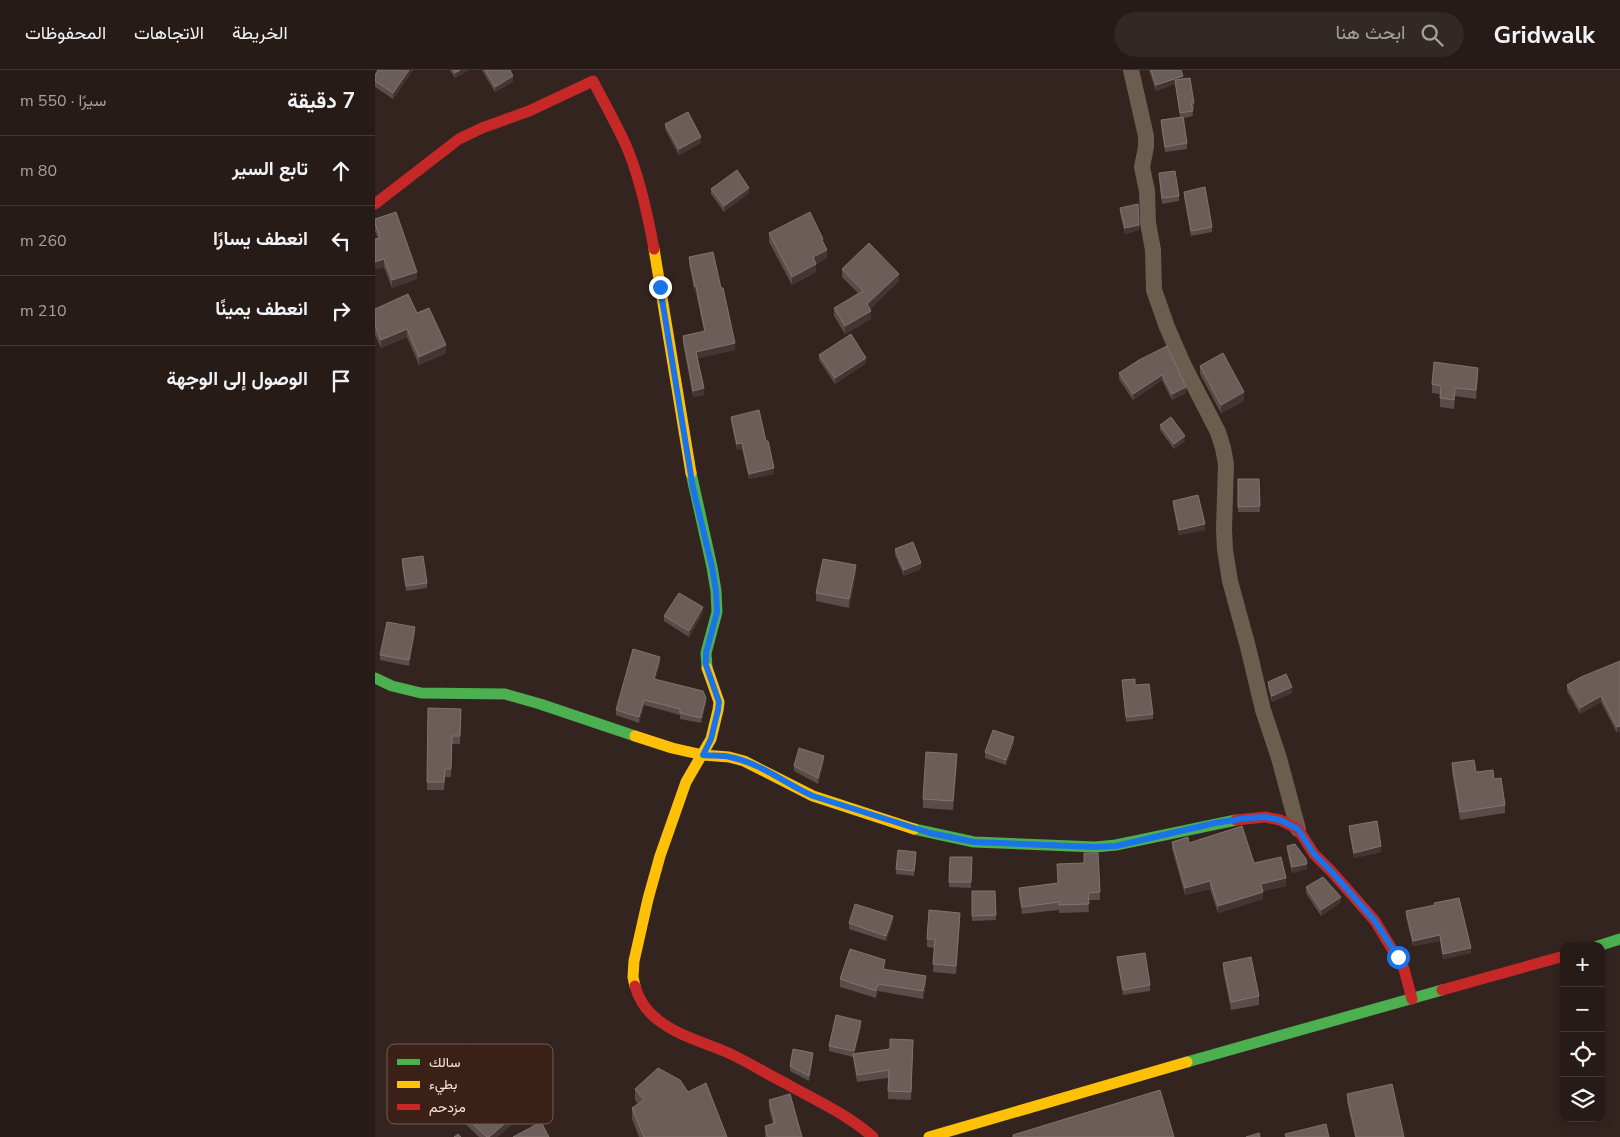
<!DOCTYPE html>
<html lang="ar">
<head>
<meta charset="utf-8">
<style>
	body { margin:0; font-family:"Nunito Sans",Vazirmatn,sans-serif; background:#322824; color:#f1f3f6; direction:rtl }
	.controls { position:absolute; right:15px; bottom:15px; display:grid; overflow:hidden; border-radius:10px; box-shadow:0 2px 8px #0003 }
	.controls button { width:45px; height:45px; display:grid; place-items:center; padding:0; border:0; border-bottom:1px solid #423936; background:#261b17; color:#f1f3f6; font:25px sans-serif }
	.stop { position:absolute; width:15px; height:15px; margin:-11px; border:4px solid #1a73e8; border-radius:50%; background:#fff }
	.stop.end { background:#1a73e8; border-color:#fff; box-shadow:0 1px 5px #0008 }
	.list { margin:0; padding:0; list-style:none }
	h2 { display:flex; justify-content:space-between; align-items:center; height:65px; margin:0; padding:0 20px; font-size:21px }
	h2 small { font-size:16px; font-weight:400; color:#a4a1a1 }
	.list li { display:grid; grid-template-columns:32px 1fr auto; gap:15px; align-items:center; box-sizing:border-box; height:70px; padding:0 20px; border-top:1px solid #423936 }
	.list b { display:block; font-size:19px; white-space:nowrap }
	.list em { font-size:16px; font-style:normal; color:#a4a1a1 }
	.icon { flex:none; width:28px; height:28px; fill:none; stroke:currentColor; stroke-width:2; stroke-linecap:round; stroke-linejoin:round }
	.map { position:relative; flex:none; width:1245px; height:1067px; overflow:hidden; direction:ltr }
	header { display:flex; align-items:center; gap:30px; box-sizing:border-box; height:70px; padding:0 25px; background:#261b17; border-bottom:1px solid #423936 }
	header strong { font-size:24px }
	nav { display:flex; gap:28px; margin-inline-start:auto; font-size:18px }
	.search { width:350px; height:45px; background:#322824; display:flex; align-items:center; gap:12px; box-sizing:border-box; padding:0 18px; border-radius:28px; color:#a4a1a1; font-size:19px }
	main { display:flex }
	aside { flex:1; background:#261b17 }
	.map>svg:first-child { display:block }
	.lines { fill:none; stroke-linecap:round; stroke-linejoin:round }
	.street { stroke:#6b5e4f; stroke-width:16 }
	.fast { stroke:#4caf50; stroke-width:11 }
	.slow { stroke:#ffc107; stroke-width:11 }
	.jam { stroke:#c62828; stroke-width:11 }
	.wall { fill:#5a4d49 }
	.shaded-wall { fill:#433632 }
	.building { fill:#6b5e59; stroke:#81736e }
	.route { stroke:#1a73e8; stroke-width:6 }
	.key { fill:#3b2017; stroke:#745b53; stroke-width:1 }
	.key-label { font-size:14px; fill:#f8e5df }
</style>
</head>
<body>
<header>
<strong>Gridwalk</strong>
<div class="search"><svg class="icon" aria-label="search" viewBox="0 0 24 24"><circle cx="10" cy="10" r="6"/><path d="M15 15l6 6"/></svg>ابحث هنا</div>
<nav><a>الخريطة</a><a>الاتجاهات</a><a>المحفوظات</a></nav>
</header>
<main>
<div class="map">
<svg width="1245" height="1067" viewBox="0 0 1245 1067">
	<rect width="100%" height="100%" fill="#33241f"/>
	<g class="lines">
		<path class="street" d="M 756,0 L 771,66 L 771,77 L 767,97 L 772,121 L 773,153 L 778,180 L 779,220 L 792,257 L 808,294 L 843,362 L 848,378 L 851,394 L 849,459 L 850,480 L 855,511 L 873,577 L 888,640 L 904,688 L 923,759"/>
		<path class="fast" d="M 316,403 L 337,497 L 341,521 L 342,542 L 331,583 L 332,598
			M 0,608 L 17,616 L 46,623 L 130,624 L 165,634 L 260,666
			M 539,759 L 599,772 L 720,777 L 741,775 L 861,750
			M 1223,876 L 1245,869
			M 812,992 L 1067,920"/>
		<path class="slow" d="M 279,179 L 316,403
			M 260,666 L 297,678 L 328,685 L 354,687 L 369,691 L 438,726 L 539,759
			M 260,916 L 258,907 L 259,891 L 273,829 L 285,786 L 311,712 L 336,669 L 343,640 L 344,632 L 332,598
			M 554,1067 L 812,992"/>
		<path class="jam" d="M 0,134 L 84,69 L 107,58 L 154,41 L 218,11 C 229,32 240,52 250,73 C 264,104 273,146 279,179
			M 861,750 L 890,747 L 905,750 L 923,759 L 939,784 L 957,802 L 1000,851 L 1029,899 L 1037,929
			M 260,916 C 264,930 271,941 283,950 C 302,965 327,972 349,981 C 370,990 390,1003 410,1013 C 440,1030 472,1044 498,1067
			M 1067,920 L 1189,886"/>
	</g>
	<path class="wall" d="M 38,0 L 18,29 L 0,17 L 0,5 Z
		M 75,0 L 94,0 L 80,8 Z
		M 107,0 L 135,0 L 138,12 L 120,22 Z
		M 774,0 L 806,0 L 808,9 L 819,33 L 819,38 L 817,38 L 818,46 L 809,48 L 812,73 L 812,79 L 790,82 L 786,56 L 786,50 L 805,47 L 800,14 L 781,21 Z
		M 290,54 L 326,73 L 304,85 L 290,59 Z
		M 784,103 L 804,126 L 804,131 L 787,134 L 784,109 Z
		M 336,119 L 374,123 L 349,142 L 336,124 Z
		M 809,122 L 837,157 L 837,162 L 816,166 L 809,127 Z
		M 745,138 L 764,160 L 750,164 L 745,143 Z
		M 0,149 L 42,209 L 17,218 L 9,197 L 0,199 L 0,169 L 3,169 L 0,161 Z
		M 394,163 L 448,173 L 452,188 L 441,194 L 441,202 L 417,215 L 394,172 Z
		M 314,187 L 360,280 L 322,288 L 329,325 L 318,327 L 308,273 L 308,266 L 329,261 L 321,223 L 320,223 L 314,194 Z
		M 467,199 L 524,211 L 495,239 L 496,249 L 470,264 L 459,246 L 459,238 L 483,223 L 467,207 Z
		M 0,239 L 42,243 L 71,283 L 44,295 L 32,267 L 6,278 L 0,265 Z
		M 444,285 L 491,293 L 460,314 L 444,290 Z
		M 764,290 L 811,323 L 797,330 L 787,310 L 758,330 L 744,309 L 744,303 Z
		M 825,296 L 869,331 L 846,343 L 825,304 Z
		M 1103,306 L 1101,329 L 1080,326 L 1079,339 L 1065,337 L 1065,324 L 1057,323 L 1057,314 Z
		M 356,347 L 391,371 L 399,404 L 374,409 L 367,379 L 362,380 L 356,352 Z
		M 785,355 L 810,371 L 799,379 L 785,360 Z
		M 863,409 L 884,409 L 885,442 L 863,442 Z
		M 798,431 L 830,460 L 804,465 L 798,436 Z
		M 520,479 L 546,499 L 529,506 L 520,485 Z
		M 27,489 L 52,513 L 52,518 L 31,521 L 27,495 Z
		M 481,504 L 474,538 L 441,531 L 441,523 Z
		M 328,543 L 314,567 L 289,551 L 289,546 Z
		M 40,563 L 34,596 L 5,590 L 5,585 Z
		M 1245,591 L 1242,663 L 1226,632 L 1205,644 L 1192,621 L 1192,615 Z
		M 285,593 L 280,609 L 331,633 L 326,653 L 305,649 L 305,645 L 269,635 L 264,653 L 241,645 L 241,640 Z
		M 747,610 L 760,615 L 778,644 L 778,649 L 751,652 Z
		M 893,612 L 917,623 L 897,632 L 893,617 Z
		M 53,638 L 86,639 L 85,674 L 77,674 L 76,707 L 70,707 L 69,720 L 52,720 Z
		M 639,673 L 631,695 L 610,688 L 610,682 Z
		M 449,691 L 443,714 L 419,701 L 419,696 Z
		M 582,692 L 578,740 L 548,738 L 548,729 Z
		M 1077,693 L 1119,709 L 1130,735 L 1130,743 L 1085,750 L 1077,702 Z
		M 974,756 L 1006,782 L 979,788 L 974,761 Z
		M 797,772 L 814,773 L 879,793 L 911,816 L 888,821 L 888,829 L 843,843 L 835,819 L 810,825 L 797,779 Z
		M 912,776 L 932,799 L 917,803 L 912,781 Z
		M 723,783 L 725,830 L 713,830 L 714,842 L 684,843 L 684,840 L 647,844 L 644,826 L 644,818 L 683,813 Z
		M 575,787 L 597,787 L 596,818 L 574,817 Z
		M 541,788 L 539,806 L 521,804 L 521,799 Z
		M 931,817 L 966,832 L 946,846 L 931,823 Z
		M 597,821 L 620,821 L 621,850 L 597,851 Z
		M 1031,841 L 1096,883 L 1068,889 L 1065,871 L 1038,876 L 1031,847 Z
		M 585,851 L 581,904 L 558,902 L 559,878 L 552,877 L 552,869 Z
		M 518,852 L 511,871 L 474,859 L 474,853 Z
		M 742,887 L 775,915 L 775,921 L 748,925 L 742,892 Z
		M 848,893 L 884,926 L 884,935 L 856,940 L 848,901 Z
		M 510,898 L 510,899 L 551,914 L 548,929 L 503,921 L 501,928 L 465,917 L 465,909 Z
		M 1186,923 L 1189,923 L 1188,942 L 1186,929 Z
		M 486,957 L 479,983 L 515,979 L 538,970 L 536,1030 L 513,1029 L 513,1008 L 482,1012 L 478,987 L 454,981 L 454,976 Z
		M 438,988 L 434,1011 L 415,1001 L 415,996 Z
		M 100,1001 L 26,1040 L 16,1021 L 16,1013 Z
		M 260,1019 L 313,1022 L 352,1067 L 264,1067 L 257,1049 L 257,1038 L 263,1034 L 260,1030 Z
		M 144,1023 L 165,1031 L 122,1067 L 104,1067 L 83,1047 L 83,1040 L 111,1034 Z
		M 972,1024 L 1029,1067 L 980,1067 L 972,1032 Z
		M 394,1030 L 427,1067 L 390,1067 L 390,1056 L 398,1054 L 394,1038 Z"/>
	<path class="shaded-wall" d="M 34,0 L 38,0 L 18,29 L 18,23 Z
		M 85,0 L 94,0 L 80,8 L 80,3 Z
		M 138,6 L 138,12 L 120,22 L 120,17 Z
		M 808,6 L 808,11 L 800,10 L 800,14 L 781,21 L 781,15 Z
		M 326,67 L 326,73 L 304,85 L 304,79 Z
		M 374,118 L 374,123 L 349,142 L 349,136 Z
		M 764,155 L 764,160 L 750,164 L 750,158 Z
		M 452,180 L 452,188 L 441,194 L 441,202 L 417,215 L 417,207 L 438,187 Z
		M 9,189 L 9,197 L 0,199 L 0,192 Z
		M 42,202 L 42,209 L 17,218 L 17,210 Z
		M 524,204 L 524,211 L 492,242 L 492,234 Z
		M 321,216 L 321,223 L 320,223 L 320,217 Z
		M 496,241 L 496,249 L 470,264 L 470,256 Z
		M 32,259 L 32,267 L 6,278 L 6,270 Z
		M 360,273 L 360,280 L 321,289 L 321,282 Z
		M 71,275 L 71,283 L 44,295 L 44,287 Z
		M 491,288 L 491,293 L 460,314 L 460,308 Z
		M 1103,298 L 1103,306 L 1101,329 L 1101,320 Z
		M 787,305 L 787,310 L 758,330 L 758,324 Z
		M 811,317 L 811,323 L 797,330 L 797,324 Z
		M 329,318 L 329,325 L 318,327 L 318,321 Z
		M 1080,318 L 1080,326 L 1079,339 L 1079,330 Z
		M 869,322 L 869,331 L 846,343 L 846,335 Z
		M 810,366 L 810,371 L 799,379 L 799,374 Z
		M 367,373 L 367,379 L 362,380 L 362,374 Z
		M 399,398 L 399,404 L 374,409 L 374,404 Z
		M 830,454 L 830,460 L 804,465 L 804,460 Z
		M 546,493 L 546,499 L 529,506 L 529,500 Z
		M 481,495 L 481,504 L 474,538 L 474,529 Z
		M 328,537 L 328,543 L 314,567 L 314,561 Z
		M 40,557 L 40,563 L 34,596 L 34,590 Z
		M 285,587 L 285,593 L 279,614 L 279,609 Z
		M 917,617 L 917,623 L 897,632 L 897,626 Z
		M 1226,626 L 1226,632 L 1205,644 L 1205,638 Z
		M 331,628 L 331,633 L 326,653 L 326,648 Z
		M 269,630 L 269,635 L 264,653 L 264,647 Z
		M 1245,656 L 1245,662 L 1242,663 L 1242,657 Z
		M 639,667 L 639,673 L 631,695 L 631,690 Z
		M 582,684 L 582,692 L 578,740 L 578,731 Z
		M 449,686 L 449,691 L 443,714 L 443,708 Z
		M 1006,776 L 1006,782 L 979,788 L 979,783 Z
		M 932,794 L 932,799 L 917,803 L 917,797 Z
		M 911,808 L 911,816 L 886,821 L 886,814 Z
		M 835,811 L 835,819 L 810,825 L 810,818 Z
		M 888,822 L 888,829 L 843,843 L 843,836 Z
		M 966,827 L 966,832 L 946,846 L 946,840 Z
		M 585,843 L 585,851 L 581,904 L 581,896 Z
		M 518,846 L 518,852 L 511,871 L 511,866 Z
		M 1065,865 L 1065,871 L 1038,876 L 1038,871 Z
		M 1096,878 L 1096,883 L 1068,889 L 1068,884 Z
		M 510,890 L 510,898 L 508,907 L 508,899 Z
		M 551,906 L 551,914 L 548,929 L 548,921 Z
		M 503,914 L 503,921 L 501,928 L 501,921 Z
		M 486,951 L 486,957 L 479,987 L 479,981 Z
		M 438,983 L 438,988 L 434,1011 L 434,1006 Z
		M 100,992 L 100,1001 L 26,1040 L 26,1032 Z
		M 165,1024 L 165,1031 L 122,1067 L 114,1067 Z"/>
	<path class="building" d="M 3,0 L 34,0 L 18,23 L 0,11 L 0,5 Z
		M 78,0 L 85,0 L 80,3 Z
		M 110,0 L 135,0 L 138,6 L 120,17 Z
		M 776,0 L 806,0 L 808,6 L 781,15 Z
		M 815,8 L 819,33 L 816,33 L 818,41 L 805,43 L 800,10 Z
		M 313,42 L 326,67 L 304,79 L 290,54 Z
		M 808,47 L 812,73 L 790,77 L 786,50 Z
		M 362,100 L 374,118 L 349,136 L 336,119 Z
		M 800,101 L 804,126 L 787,128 L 784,103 Z
		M 830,117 L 837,157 L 816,161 L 809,122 Z
		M 763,134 L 764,155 L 750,158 L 745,138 Z
		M 21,142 L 42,202 L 17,210 L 9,189 L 0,192 L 0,169 L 5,168 L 0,153 L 0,149 Z
		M 435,142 L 448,169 L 447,170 L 452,180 L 438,187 L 441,194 L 417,207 L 394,163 Z
		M 494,173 L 524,204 L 492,234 L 496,241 L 470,256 L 459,238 L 488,221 L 467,199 Z
		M 338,182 L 346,218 L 348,218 L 360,273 L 321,282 L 329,318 L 318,321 L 308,266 L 330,261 L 321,216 L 320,217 L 314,187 Z
		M 33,224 L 42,243 L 54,238 L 71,275 L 44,287 L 32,259 L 6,270 L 0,256 L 0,239 Z
		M 476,264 L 491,288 L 460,308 L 444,285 Z
		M 792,276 L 811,317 L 797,324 L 787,305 L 758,324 L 744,303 L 764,290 Z
		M 848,283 L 869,322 L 846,335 L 825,296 Z
		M 1059,292 L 1103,298 L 1101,320 L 1080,318 L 1079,330 L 1065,328 L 1066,316 L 1057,314 Z
		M 384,340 L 391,371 L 393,371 L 399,398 L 374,404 L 367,373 L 362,374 L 356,347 Z
		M 796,347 L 810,366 L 799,374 L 785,355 Z
		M 863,409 L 884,409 L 885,436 L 863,437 Z
		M 823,425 L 830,454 L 804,460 L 798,431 Z
		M 538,472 L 546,493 L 529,500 L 520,479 Z
		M 48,486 L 52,513 L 31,516 L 27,489 Z
		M 448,489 L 481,495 L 474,529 L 441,523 Z
		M 304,523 L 328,537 L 314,561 L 289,546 Z
		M 12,552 L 40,557 L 34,590 L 5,585 Z
		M 258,579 L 285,587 L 279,609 L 328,621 L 331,628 L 326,648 L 305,643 L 305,639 L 269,630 L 264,647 L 241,640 Z
		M 1245,591 L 1245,656 L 1242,657 L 1226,626 L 1205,638 L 1192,615 L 1206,607 Z
		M 911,604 L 917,617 L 897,626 L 893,612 Z
		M 760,609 L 760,615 L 774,614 L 778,644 L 751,647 L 747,610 Z
		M 53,638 L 86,639 L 85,666 L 77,666 L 76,699 L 70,699 L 69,712 L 52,712 Z
		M 618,660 L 639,667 L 631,690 L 610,682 Z
		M 424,678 L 449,686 L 443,708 L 419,696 Z
		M 551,682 L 582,684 L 578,731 L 548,729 Z
		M 1099,690 L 1101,702 L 1118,700 L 1119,709 L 1126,708 L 1130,735 L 1085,742 L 1077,693 Z
		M 1002,751 L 1006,776 L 979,783 L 974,756 Z
		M 867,756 L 879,793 L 906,787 L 911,808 L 886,814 L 888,822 L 843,836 L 835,811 L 810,818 L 797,772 L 813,767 L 814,773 Z
		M 920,774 L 931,789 L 932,794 L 917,797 L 912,776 Z
		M 523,780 L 541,782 L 539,801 L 521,799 Z
		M 709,783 L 723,783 L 725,822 L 713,823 L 714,834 L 684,835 L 684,832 L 647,837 L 644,818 L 683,813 L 682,794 L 709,793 Z
		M 575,787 L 597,787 L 596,812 L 574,812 Z
		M 948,807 L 966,827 L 946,840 L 931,817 Z
		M 597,821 L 620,821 L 621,845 L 597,846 Z
		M 1084,828 L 1096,878 L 1068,884 L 1065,865 L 1038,871 L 1031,841 L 1060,835 L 1059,833 Z
		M 480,834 L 518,846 L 511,866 L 474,853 Z
		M 554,840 L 585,843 L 581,896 L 558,894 L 560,869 L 552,869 Z
		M 475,879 L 510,890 L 508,899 L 551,906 L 548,921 L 503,914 L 501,921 L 465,909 Z
		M 770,883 L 775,915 L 748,920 L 742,887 Z
		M 876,887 L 884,926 L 856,932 L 848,893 Z
		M 1186,923 L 1189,923 L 1189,936 L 1188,936 Z
		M 461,945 L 486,951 L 479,981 L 454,976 Z
		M 515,969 L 538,970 L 536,1022 L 513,1021 L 514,1000 L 482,1005 L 478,984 L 515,979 Z
		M 90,974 L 100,992 L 26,1032 L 16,1013 Z
		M 418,979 L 438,983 L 434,1006 L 415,996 Z
		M 283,998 L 305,1010 L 313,1022 L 331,1013 L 352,1067 L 269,1067 L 257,1038 L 269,1030 L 260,1019 Z
		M 135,1013 L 144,1023 L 156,1013 L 165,1024 L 114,1067 L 112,1067 L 83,1040 L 99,1023 L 111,1034 Z
		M 1017,1014 L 1029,1067 L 981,1067 L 972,1024 Z
		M 785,1020 L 799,1067 L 638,1067 L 638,1065 Z
		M 415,1024 L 427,1067 L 393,1067 L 390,1056 L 400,1053 L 394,1030 Z
		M 166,1052 L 174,1067 L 138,1067 Z
		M 951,1054 L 954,1067 L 911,1067 L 910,1064 Z
		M 884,1063 L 885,1067 L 871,1067 Z
		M 83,1064 L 86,1067 L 79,1067 Z"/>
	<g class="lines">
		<path class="route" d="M 285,217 L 318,418 L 337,497 L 341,521 L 342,542 L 331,583 L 331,595 L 344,632 L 343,640 L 336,669 L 328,685 C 337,686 347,685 355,687 C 385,693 411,714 438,726 L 555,763 L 599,772 L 720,777 L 741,776 L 840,753 L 872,748 L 890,747 L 905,750 L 923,759 L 939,784 L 957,802 L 1000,851 L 1023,887"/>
	</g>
	<rect x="12" y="974" width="166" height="80" rx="8" class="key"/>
	<rect x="22" y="989" width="23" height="6" fill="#4caf50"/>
	<rect x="22" y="1011" width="23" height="7" fill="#ffc107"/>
	<rect x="22" y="1034" width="23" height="6" fill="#c62828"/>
	<g class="key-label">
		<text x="54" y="997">سالك</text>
		<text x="54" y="1019">بطيء</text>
		<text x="54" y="1042">مزدحم</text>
	</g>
</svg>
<div class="controls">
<button>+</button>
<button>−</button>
<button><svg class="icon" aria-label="locate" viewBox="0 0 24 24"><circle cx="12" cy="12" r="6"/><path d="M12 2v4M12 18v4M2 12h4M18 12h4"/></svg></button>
<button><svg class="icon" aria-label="layers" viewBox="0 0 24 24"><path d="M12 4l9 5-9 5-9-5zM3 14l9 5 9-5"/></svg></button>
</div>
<div class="stop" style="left:1023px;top:887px"></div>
<div class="stop end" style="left:285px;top:217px"></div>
</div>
<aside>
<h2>7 دقيقة<small>سيرًا · 550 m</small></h2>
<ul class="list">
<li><svg class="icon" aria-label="ahead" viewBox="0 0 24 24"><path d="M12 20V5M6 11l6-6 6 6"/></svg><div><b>تابع السير</b></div><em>80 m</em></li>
<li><svg class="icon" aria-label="left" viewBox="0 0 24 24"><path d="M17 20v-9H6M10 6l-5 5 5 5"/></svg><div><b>انعطف يسارًا</b></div><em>260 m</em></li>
<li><svg class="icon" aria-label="right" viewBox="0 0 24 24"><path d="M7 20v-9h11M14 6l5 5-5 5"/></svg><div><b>انعطف يمينًا</b></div><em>210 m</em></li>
<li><svg class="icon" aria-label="arrive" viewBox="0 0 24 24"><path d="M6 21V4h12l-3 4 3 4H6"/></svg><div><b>الوصول إلى الوجهة</b></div></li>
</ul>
</aside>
</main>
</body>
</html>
